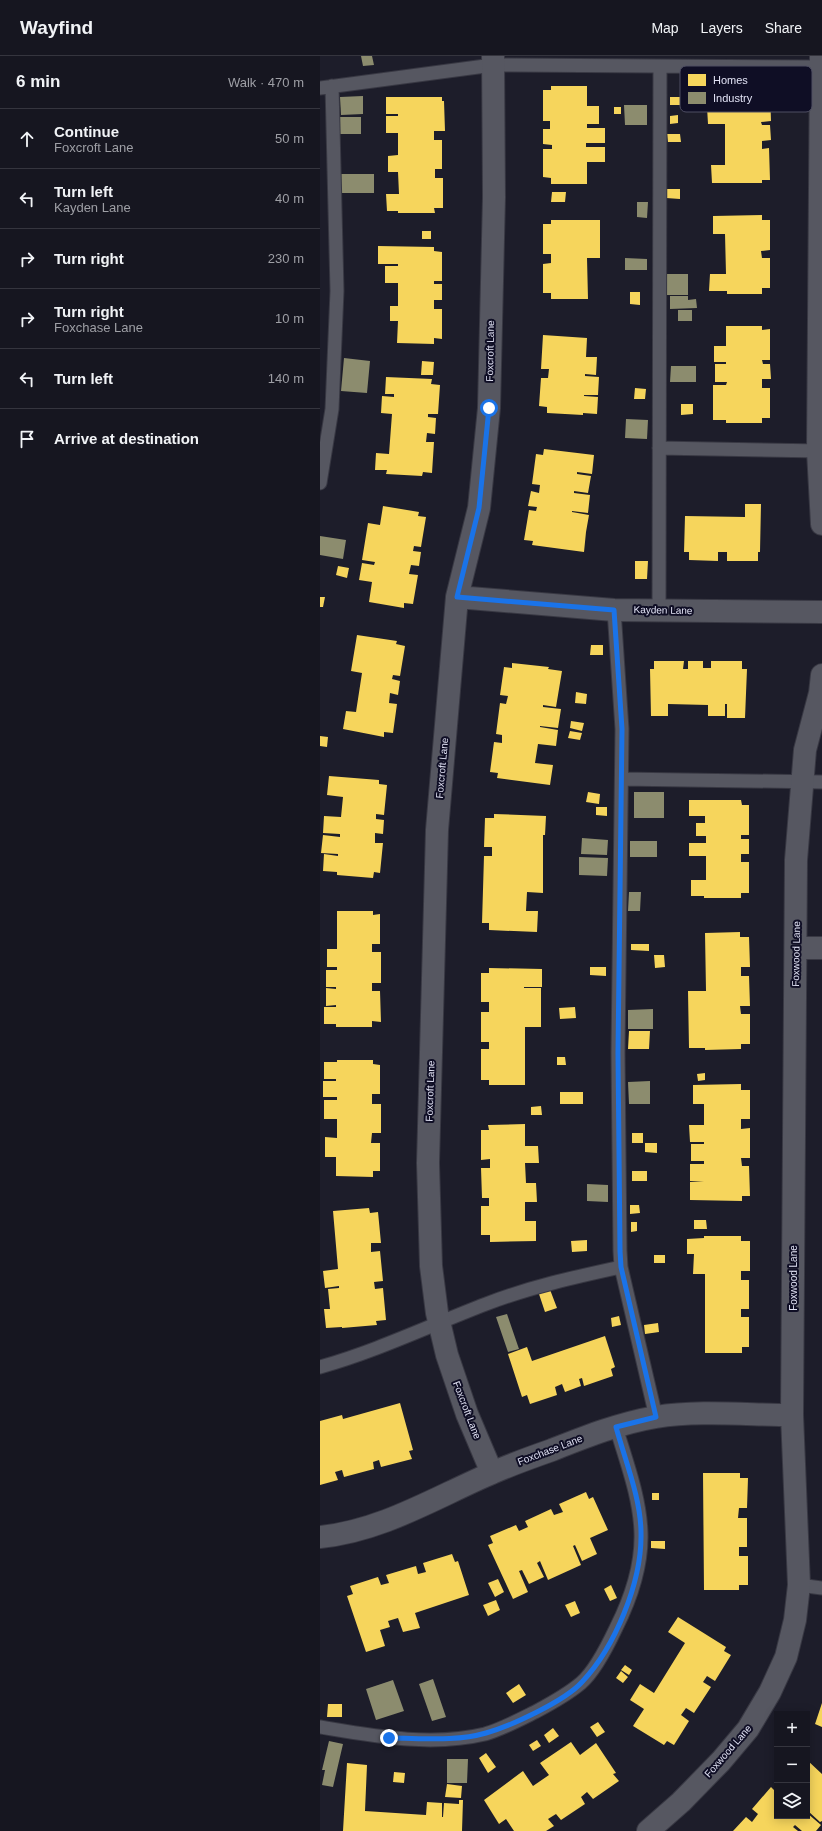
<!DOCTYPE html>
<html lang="en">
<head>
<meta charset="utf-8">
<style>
	body { margin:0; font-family:Arial,sans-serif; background:#1f1f29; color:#f1f3f6 }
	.controls { position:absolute; right:12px; bottom:12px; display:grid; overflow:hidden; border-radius:0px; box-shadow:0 2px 10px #0003 }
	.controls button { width:36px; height:36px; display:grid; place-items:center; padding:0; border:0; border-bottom:1px solid #35353e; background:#161620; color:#f1f3f6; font:20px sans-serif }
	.stop { position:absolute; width:12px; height:12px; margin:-9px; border:3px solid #1a73e8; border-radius:50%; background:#fff }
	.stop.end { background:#1a73e8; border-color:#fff; box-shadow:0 1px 4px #0008 }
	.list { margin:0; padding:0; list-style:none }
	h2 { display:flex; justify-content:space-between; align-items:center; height:52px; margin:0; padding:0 16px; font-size:17px }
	h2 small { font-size:13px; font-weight:400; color:#9e9fa5 }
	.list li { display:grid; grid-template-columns:26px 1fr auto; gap:12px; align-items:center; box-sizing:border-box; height:60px; padding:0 16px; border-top:1px solid #35353e }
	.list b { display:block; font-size:15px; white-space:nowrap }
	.list p { margin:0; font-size:13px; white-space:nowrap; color:#9e9fa5 }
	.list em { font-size:13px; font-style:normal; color:#9e9fa5 }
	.icon { flex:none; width:22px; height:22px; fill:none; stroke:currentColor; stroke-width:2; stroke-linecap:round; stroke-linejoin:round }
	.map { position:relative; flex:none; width:502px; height:1775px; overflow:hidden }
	header { display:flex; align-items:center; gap:24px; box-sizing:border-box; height:56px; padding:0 20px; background:#161620; border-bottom:1px solid #35353e }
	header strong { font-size:19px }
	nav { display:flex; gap:22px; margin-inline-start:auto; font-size:14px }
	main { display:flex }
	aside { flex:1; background:#161620 }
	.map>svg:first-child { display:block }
	.homes { fill:#f6d55c }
	.industry { fill:#8c8c6e }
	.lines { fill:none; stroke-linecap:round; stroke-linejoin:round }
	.service-casing { stroke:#383843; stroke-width:15 }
	.minor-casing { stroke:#383843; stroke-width:24 }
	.service { stroke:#565761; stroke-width:13 }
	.minor { stroke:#565761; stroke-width:22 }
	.route { stroke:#1a73e8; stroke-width:5 }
	.labels { text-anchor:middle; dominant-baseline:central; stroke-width:4; stroke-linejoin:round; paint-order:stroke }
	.street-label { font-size:10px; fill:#e1e2f4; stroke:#0f0e25 }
	.key { fill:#0f0e25; stroke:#4e4e63; stroke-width:1 }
	.key-label { font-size:11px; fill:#e1e2f4 }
</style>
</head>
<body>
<header>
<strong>Wayfind</strong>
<nav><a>Map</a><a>Layers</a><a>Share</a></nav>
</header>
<main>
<aside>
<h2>6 min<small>Walk · 470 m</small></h2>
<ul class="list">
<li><svg class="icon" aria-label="ahead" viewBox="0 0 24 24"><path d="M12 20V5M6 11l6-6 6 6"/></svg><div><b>Continue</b><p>Foxcroft Lane</p></div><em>50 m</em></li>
<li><svg class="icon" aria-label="left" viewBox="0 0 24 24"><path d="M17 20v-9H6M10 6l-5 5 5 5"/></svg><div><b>Turn left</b><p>Kayden Lane</p></div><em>40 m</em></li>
<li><svg class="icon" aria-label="right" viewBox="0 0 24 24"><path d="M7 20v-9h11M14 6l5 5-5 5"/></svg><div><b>Turn right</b></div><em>230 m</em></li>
<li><svg class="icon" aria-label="right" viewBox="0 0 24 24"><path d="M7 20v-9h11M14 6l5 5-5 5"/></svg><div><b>Turn right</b><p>Foxchase Lane</p></div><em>10 m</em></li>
<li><svg class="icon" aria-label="left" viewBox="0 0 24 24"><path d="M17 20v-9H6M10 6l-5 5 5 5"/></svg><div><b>Turn left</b></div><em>140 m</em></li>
<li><svg class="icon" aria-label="arrive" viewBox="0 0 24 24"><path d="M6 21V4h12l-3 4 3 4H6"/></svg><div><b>Arrive at destination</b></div></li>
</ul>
</aside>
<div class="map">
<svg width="502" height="1775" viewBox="0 0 502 1775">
	<rect width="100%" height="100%" fill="#1d1d2a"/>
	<path class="homes" d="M 231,30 L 267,30 L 267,50 L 279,50 L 279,68 L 267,68 L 267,72 L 285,72 L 285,87 L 266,87 L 266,91 L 285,91 L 285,106 L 267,106 L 267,128 L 231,128 L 231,122 L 223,121 L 223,93 L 232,93 L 232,89 L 223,88 L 223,73 L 230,73 L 230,65 L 223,65 L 223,34 L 231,34 Z
		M 442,30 L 442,35 L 450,35 L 451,65 L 441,66 L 442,69 L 450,69 L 451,84 L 442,85 L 442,93 L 449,92 L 450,124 L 442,124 L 442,127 L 392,127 L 391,109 L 405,109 L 405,68 L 388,68 L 387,51 L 405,50 L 405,48 L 388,49 L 388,33 Z
		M 66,41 L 122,41 L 122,45 L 124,45 L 125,75 L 114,75 L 114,84 L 122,84 L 122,113 L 115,113 L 115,122 L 123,122 L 123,152 L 114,152 L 115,157 L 78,157 L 78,155 L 67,155 L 66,138 L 79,138 L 78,116 L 68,116 L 68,100 L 78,99 L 78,77 L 66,77 L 66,60 L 78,60 L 78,58 L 66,58 Z
		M 350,41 L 363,41 L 363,49 L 350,49 Z
		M 294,51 L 301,51 L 301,58 L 294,58 Z
		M 358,59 L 358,67 L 350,68 L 350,60 Z
		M 347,78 L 360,78 L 361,86 L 348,86 Z
		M 347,133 L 360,133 L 360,143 L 346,142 Z
		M 232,136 L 246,136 L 245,146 L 231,146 Z
		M 442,159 L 442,164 L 450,164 L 450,194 L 441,195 L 442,202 L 450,202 L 450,232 L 442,232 L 442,238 L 407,238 L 407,235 L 389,235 L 390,218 L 406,218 L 405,178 L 393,178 L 393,160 Z
		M 231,164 L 280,164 L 280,202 L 267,202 L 268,243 L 231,243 L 231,237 L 223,237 L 223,208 L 231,207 L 231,198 L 223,198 L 223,168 L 231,168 Z
		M 102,175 L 111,175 L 111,183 L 102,183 Z
		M 58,190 L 114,191 L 114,195 L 122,196 L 122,225 L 114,225 L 114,228 L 122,228 L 122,244 L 114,244 L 114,253 L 122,253 L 122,283 L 114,282 L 114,288 L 77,287 L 78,265 L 70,265 L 70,250 L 78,250 L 78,227 L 65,227 L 65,210 L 78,210 L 78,208 L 58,208 Z
		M 310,236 L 320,236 L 320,249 L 310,248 Z
		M 406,270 L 442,270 L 442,274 L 450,273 L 450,304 L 442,304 L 443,308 L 450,308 L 451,323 L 442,323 L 442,332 L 450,332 L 450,362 L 442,362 L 442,367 L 406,367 L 406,364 L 393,364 L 393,329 L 406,329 L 407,326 L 395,326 L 395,308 L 406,308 L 406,306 L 394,306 L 394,290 L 406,290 Z
		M 223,279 L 267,282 L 266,301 L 277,301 L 276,319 L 265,318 L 265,320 L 279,321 L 278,339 L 264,339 L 264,340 L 278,341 L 277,358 L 263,357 L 263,359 L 227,357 L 227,351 L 219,350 L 221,322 L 228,322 L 229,313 L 221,313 Z
		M 102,305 L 114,306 L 113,319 L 101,319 Z
		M 66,321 L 112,323 L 111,328 L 120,329 L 118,358 L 108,358 L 108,361 L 116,362 L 115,378 L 107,377 L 106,386 L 114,386 L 112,417 L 103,416 L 102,420 L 66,418 L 67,414 L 55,414 L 56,397 L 69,398 L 72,358 L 61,357 L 62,340 L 74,341 L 74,338 L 65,338 Z
		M 315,332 L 326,333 L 325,343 L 314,343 Z
		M 361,348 L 373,348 L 373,358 L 361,359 Z
		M 224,393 L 274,399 L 272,418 L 257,416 L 257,418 L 271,420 L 268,437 L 254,435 L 254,437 L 270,439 L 268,457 L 252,455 L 252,456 L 269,459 L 266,476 L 249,474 L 266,476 L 264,496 L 212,489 L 213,485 L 204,484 L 209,454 L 216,455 L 217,451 L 208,450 L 211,435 L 219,437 L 220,429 L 212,428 L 216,398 L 223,399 Z
		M 425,448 L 441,448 L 440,496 L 438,496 L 438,505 L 407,505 L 407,496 L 398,496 L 398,505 L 369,504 L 369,496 L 364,496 L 365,460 L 425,461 Z
		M 63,450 L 99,456 L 98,460 L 106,461 L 101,491 L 94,490 L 93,495 L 101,496 L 99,510 L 91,509 L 89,518 L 98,519 L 93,548 L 84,547 L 84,552 L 49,546 L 52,526 L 39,524 L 42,507 L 54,509 L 55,506 L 42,504 L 48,467 L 60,469 Z
		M 315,505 L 328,505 L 327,523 L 315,523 Z
		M 18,510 L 29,512 L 27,522 L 16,519 Z
		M 0,541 L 5,541 L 3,551 L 0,551 Z
		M 37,579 L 77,585 L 76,588 L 85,590 L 80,620 L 73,619 L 72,623 L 80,625 L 78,639 L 70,637 L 69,647 L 77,648 L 73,677 L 64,676 L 64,681 L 23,673 L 26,655 L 36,656 L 42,617 L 31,615 Z
		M 271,589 L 283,589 L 283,599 L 270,599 Z
		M 334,605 L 364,605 L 363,613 L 368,613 L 368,605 L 383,605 L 383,612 L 391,612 L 391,605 L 422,605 L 422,613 L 427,613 L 425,662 L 407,662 L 407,648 L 405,648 L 405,660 L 388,660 L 388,649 L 348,648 L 348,660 L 331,660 L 330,613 L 334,613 Z
		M 192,607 L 229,611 L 228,613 L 242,615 L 236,651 L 223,649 L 223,651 L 241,653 L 238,672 L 220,670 L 220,671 L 238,674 L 236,690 L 218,688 L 215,707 L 233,709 L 230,729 L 177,722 L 178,717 L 170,716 L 174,686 L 182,687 L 182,679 L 176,678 L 180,647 L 186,648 L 188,640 L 180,639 L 184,611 L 192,612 Z
		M 256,636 L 267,638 L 266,648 L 255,647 Z
		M 251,665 L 264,667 L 262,675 L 250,672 Z
		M 250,675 L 262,677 L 260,684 L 248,682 Z
		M 0,680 L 8,681 L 7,691 L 0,690 Z
		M 9,720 L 59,724 L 59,728 L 67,729 L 64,759 L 56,758 L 56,763 L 64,764 L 63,778 L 55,777 L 55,787 L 63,787 L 60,817 L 54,816 L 53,822 L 17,819 L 17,816 L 3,815 L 4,798 L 18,800 L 18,798 L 1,797 L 3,779 L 20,781 L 20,778 L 3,777 L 4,760 L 21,761 L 23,741 L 7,739 Z
		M 268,736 L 280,738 L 279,748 L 266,746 Z
		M 369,744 L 421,744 L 422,749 L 429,749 L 429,779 L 421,779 L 421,783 L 429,783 L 429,798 L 421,798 L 421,806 L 429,806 L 429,837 L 421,837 L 421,842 L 384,842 L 384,840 L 371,840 L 371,824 L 386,824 L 386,800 L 369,800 L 369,787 L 386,787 L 386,780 L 376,780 L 376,767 L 385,767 L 385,760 L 369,760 Z
		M 276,751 L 287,751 L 287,760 L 276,759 Z
		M 174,758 L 226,760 L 225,779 L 223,779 L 223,837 L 207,836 L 206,855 L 218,855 L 217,876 L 169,874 L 169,867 L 162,867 L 164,800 L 172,800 L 172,791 L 164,791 L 165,762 L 174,762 Z
		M 17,855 L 53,855 L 53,859 L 60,858 L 60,888 L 52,888 L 52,896 L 61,896 L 61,927 L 52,927 L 52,935 L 60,935 L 61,966 L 52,965 L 52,971 L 16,971 L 16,968 L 4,968 L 4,951 L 16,951 L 16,949 L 6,950 L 6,932 L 16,933 L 16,931 L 6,931 L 6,914 L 17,914 L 17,911 L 7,911 L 7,893 L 17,893 Z
		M 420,876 L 420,881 L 429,881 L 430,911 L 421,911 L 421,920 L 429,920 L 430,950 L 420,950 L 421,958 L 430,958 L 430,988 L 421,988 L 421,993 L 385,994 L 385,992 L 369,992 L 368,935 L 386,935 L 385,877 Z
		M 311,888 L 329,888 L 329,895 L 311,894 Z
		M 334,899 L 344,899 L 345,911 L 335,912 Z
		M 270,911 L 286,911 L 286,920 L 270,919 Z
		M 169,912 L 222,913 L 222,931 L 204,931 L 204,932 L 221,932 L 221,971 L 205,971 L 205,1029 L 169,1029 L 169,1024 L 161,1024 L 161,993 L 169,993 L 169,986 L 161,986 L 161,956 L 169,956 L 169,946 L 161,946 L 161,917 L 169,917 Z
		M 255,951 L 256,962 L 240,963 L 239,952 Z
		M 309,975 L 330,975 L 329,993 L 308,993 Z
		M 237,1001 L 245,1001 L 246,1009 L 237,1009 Z
		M 17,1004 L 53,1004 L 53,1008 L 60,1009 L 60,1038 L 52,1038 L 52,1048 L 61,1048 L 61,1077 L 52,1077 L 51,1087 L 60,1087 L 60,1115 L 53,1115 L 53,1121 L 16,1120 L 16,1101 L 5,1101 L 5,1081 L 17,1082 L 17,1063 L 4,1063 L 4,1044 L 17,1044 L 17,1041 L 3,1041 L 3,1025 L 16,1025 L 16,1023 L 4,1023 L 4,1006 L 17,1006 Z
		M 385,1017 L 385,1024 L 378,1025 L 377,1018 Z
		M 421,1028 L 421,1034 L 430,1034 L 430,1063 L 421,1063 L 421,1073 L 430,1072 L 430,1102 L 421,1102 L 422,1110 L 429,1110 L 430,1140 L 422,1140 L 422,1145 L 370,1144 L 370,1126 L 384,1126 L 370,1125 L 370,1108 L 384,1108 L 384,1105 L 371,1105 L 371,1088 L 384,1088 L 384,1086 L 370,1086 L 369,1069 L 384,1069 L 384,1048 L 373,1048 L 373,1029 Z
		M 240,1036 L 263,1036 L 263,1048 L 240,1048 Z
		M 221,1050 L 222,1059 L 211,1059 L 211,1051 Z
		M 205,1068 L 205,1090 L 218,1090 L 219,1107 L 205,1107 L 206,1127 L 216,1127 L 217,1146 L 205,1146 L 205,1165 L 216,1165 L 216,1185 L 170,1186 L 170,1179 L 161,1179 L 161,1150 L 169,1150 L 169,1142 L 162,1142 L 161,1112 L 170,1112 L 170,1103 L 161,1104 L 161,1074 L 169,1074 L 168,1069 Z
		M 312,1077 L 323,1077 L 323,1087 L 312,1087 Z
		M 325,1087 L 337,1087 L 337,1097 L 325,1096 Z
		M 312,1115 L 327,1115 L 327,1125 L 312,1125 Z
		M 310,1149 L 319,1149 L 320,1157 L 310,1158 Z
		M 49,1152 L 50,1157 L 58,1156 L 61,1187 L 51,1187 L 51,1196 L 60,1195 L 63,1225 L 54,1226 L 55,1233 L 63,1232 L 66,1264 L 56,1265 L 57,1269 L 22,1272 L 22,1271 L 6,1272 L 4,1253 L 10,1253 L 8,1233 L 19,1232 L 19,1230 L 5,1232 L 3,1215 L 18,1213 L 13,1155 Z
		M 374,1164 L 386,1164 L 387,1173 L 374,1173 Z
		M 311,1166 L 317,1166 L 317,1175 L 311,1176 Z
		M 384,1180 L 421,1180 L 421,1185 L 430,1185 L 430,1215 L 421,1215 L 421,1224 L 429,1224 L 429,1253 L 421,1253 L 421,1261 L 429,1261 L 429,1291 L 422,1291 L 422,1297 L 385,1297 L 385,1218 L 373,1218 L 374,1198 L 367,1198 L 367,1183 L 384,1182 Z
		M 267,1184 L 267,1195 L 252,1196 L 251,1185 Z
		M 334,1199 L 345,1199 L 345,1207 L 334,1207 Z
		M 229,1231 L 237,1252 L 225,1256 L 218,1235 Z
		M 299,1260 L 301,1269 L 292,1271 L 291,1262 Z
		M 338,1267 L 339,1276 L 325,1278 L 324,1269 Z
		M 285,1280 L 295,1311 L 291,1313 L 293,1320 L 264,1330 L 262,1322 L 259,1323 L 261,1330 L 245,1336 L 242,1328 L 235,1331 L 237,1339 L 210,1348 L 207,1339 L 202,1341 L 188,1298 L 207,1291 L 212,1305 Z
		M 80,1347 L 93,1394 L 89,1395 L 92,1403 L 61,1411 L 59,1404 L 53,1406 L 54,1413 L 24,1421 L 22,1414 L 15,1416 L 18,1424 L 0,1429 L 0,1365 L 22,1359 L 23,1363 Z
		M 383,1417 L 420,1417 L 420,1422 L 428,1422 L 427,1452 L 419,1452 L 418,1462 L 427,1462 L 427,1491 L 419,1491 L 419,1500 L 428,1500 L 428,1529 L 419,1529 L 419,1534 L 384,1534 Z
		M 266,1436 L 269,1443 L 273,1441 L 288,1474 L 270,1482 L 277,1498 L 262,1505 L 255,1489 L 253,1490 L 261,1509 L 228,1524 L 220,1505 L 217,1507 L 224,1521 L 209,1528 L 202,1514 L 199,1515 L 208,1536 L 193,1543 L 168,1489 L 173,1487 L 170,1480 L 196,1469 L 199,1475 L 208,1471 L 205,1465 L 231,1453 L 234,1459 L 243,1456 L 239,1448 Z
		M 332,1437 L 339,1437 L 339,1444 L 332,1444 Z
		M 331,1485 L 345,1485 L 345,1493 L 331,1492 Z
		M 132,1498 L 135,1506 L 138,1505 L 149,1539 L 95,1557 L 100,1572 L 83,1576 L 78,1562 L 68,1565 L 70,1571 L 60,1574 L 65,1590 L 46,1596 L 27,1540 L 33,1538 L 30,1530 L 58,1521 L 61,1529 L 69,1527 L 66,1519 L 96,1510 L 98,1518 L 106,1516 L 103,1507 Z
		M 178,1523 L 184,1536 L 175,1541 L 168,1527 Z
		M 291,1529 L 297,1542 L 290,1545 L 284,1533 Z
		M 176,1544 L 180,1554 L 168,1560 L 163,1549 Z
		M 255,1545 L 260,1557 L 251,1561 L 245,1549 Z
		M 358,1561 L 406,1591 L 404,1595 L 411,1599 L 395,1625 L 387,1620 L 383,1626 L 391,1631 L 374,1657 L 366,1652 L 361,1659 L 369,1665 L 354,1689 L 347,1685 L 344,1689 L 313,1670 L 324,1653 L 310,1644 L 320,1628 L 334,1637 L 365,1587 L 348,1576 Z
		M 305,1609 L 312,1614 L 309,1619 L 301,1614 Z
		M 301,1615 L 308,1621 L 303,1627 L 296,1622 Z
		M 199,1628 L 206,1639 L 193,1647 L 186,1637 Z
		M 502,1647 L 502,1671 L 495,1668 Z
		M 8,1648 L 22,1648 L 22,1661 L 7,1661 Z
		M 278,1666 L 285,1676 L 277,1681 L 270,1671 Z
		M 233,1672 L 239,1680 L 229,1687 L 224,1679 Z
		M 217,1684 L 221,1690 L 213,1695 L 209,1689 Z
		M 251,1686 L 260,1699 L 276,1687 L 296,1717 L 293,1718 L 299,1725 L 273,1743 L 267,1736 L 261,1741 L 265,1748 L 241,1764 L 236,1758 L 228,1763 L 234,1770 L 226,1775 L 194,1775 L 186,1763 L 179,1768 L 164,1744 L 203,1715 L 213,1730 L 229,1719 L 220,1707 Z
		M 166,1697 L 176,1711 L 168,1717 L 159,1702 Z
		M 487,1704 L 502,1718 L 502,1765 L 500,1766 L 488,1755 L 487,1757 L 501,1769 L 496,1775 L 482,1775 L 475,1769 L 473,1771 L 478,1775 L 413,1775 L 426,1761 L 432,1766 L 438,1758 L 432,1753 L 451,1731 L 457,1737 L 457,1760 L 487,1760 Z
		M 27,1707 L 47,1709 L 45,1755 L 106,1759 L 107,1746 L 122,1747 L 122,1761 L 123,1761 L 124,1747 L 139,1748 L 139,1744 L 143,1744 L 142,1775 L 23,1775 Z
		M 74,1716 L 85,1717 L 84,1727 L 73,1726 Z
		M 127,1728 L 142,1730 L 141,1742 L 125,1741 Z"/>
	<path class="industry" d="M 41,0 L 52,0 L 54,9 L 43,10 Z
		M 43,40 L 43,58 L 21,59 L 20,41 Z
		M 304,49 L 327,49 L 327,69 L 305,69 Z
		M 18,61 L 41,61 L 41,78 L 19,78 Z
		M 21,118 L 54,118 L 54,137 L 21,137 Z
		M 317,146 L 328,146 L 327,162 L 317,161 Z
		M 305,202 L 327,203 L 327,214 L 305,214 Z
		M 345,218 L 368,218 L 368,239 L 345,239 Z
		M 350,240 L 368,240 L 368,244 L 376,243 L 377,252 L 350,253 Z
		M 358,254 L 372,254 L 372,265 L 358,265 Z
		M 24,302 L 50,305 L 47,337 L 21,335 Z
		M 351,310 L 376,310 L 376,326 L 350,326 Z
		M 306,363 L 328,364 L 327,383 L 305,382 Z
		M 0,480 L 26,484 L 23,503 L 0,499 Z
		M 314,736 L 344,736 L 344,762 L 314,762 Z
		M 262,782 L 288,784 L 287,799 L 261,798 Z
		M 310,785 L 337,785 L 337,801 L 310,801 Z
		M 259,801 L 288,802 L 287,820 L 259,819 Z
		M 309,836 L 321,836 L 320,855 L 308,855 Z
		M 333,953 L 333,973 L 308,973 L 308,954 Z
		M 330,1025 L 330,1048 L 309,1048 L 308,1026 Z
		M 267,1128 L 288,1129 L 288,1146 L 267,1145 Z
		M 187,1258 L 199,1293 L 188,1296 L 176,1261 Z
		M 113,1623 L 126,1661 L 112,1665 L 99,1628 Z
		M 73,1624 L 84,1655 L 56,1664 L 46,1633 Z
		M 9,1685 L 23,1688 L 13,1731 L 2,1729 L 5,1714 L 2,1714 Z
		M 127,1703 L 148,1703 L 147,1727 L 127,1727 Z"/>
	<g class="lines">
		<g class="service-casing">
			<path id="service" d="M 0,32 L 173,9 L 502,11
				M 339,392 L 502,395
				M 0,427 L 12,353 L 17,235 L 12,30
				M 294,554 L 302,673 L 298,997 L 300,1195 L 301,1211 L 336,1361
				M 339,554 L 340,11
				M 302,723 L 502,726
				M 0,1311 C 57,1295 111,1269 166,1248 C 210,1231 255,1221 301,1211
				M 479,1529 L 502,1532
				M 0,1671 C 54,1680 111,1691 165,1678 C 182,1673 199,1664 215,1656 C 230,1648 247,1639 261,1627 C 275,1615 288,1589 296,1572 C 311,1542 322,1511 321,1477 C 320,1441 306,1405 296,1371"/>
		</g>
		<g class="minor-casing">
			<path id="minor" d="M 501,0 L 498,395 L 502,468
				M 137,541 L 294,554 L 502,556
				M 476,892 L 502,892
				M 172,1417 L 147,1358 L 127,1299 L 117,1257 L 111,1210 L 108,1107 L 117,774 L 137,541 L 159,452 L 169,352 L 174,141 L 173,0
				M 0,1481 C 62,1475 116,1441 172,1417 C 192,1408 212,1401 232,1394 C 265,1381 300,1367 336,1361 C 378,1354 429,1359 472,1359
				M 328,1775 L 361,1746 L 401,1705 L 428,1673 L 450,1636 L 466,1601 L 475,1564 L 479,1529 L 472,1359 L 476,804 L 485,694 L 500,637 L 502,619"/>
		</g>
		<use href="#service" class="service"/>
		<use href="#minor" class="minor"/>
	</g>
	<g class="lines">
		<path class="route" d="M 69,1682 C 101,1682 135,1686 166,1677 C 191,1670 245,1645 262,1626 C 295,1591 322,1526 321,1477 C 321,1443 305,1404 296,1371 L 336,1361 L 301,1211 L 300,1195 L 298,997 L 302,673 L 294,554 L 137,541 L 159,452 L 169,352"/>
	</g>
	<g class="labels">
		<g class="street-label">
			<text transform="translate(170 295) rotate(-89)">Foxcroft Lane</text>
			<text transform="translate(343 554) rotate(1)">Kayden Lane</text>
			<text transform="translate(122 712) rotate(-85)">Foxcroft Lane</text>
			<text transform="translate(476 898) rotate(-89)">Foxwood Lane</text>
			<text transform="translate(110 1035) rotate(-88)">Foxcroft Lane</text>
			<text transform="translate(473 1222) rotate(-90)">Foxwood Lane</text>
			<text transform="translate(147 1354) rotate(69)">Foxcroft Lane</text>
			<text transform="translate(230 1394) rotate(-21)">Foxchase Lane</text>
			<text transform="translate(408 1695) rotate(-49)">Foxwood Lane</text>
		</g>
	</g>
	<rect x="360" y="10" width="132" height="46" rx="6" class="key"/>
	<rect x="368" y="18" width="18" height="12" fill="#f6d55c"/>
	<rect x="368" y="36" width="18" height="12" fill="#8c8c6e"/>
	<g class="key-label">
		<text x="393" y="28">Homes</text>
		<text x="393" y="46">Industry</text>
	</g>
</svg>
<div class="controls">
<button>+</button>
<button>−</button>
<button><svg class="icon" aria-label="layers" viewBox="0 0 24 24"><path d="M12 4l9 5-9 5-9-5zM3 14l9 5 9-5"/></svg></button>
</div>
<div class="stop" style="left:169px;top:352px"></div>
<div class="stop end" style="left:69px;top:1682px"></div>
</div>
</main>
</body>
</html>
